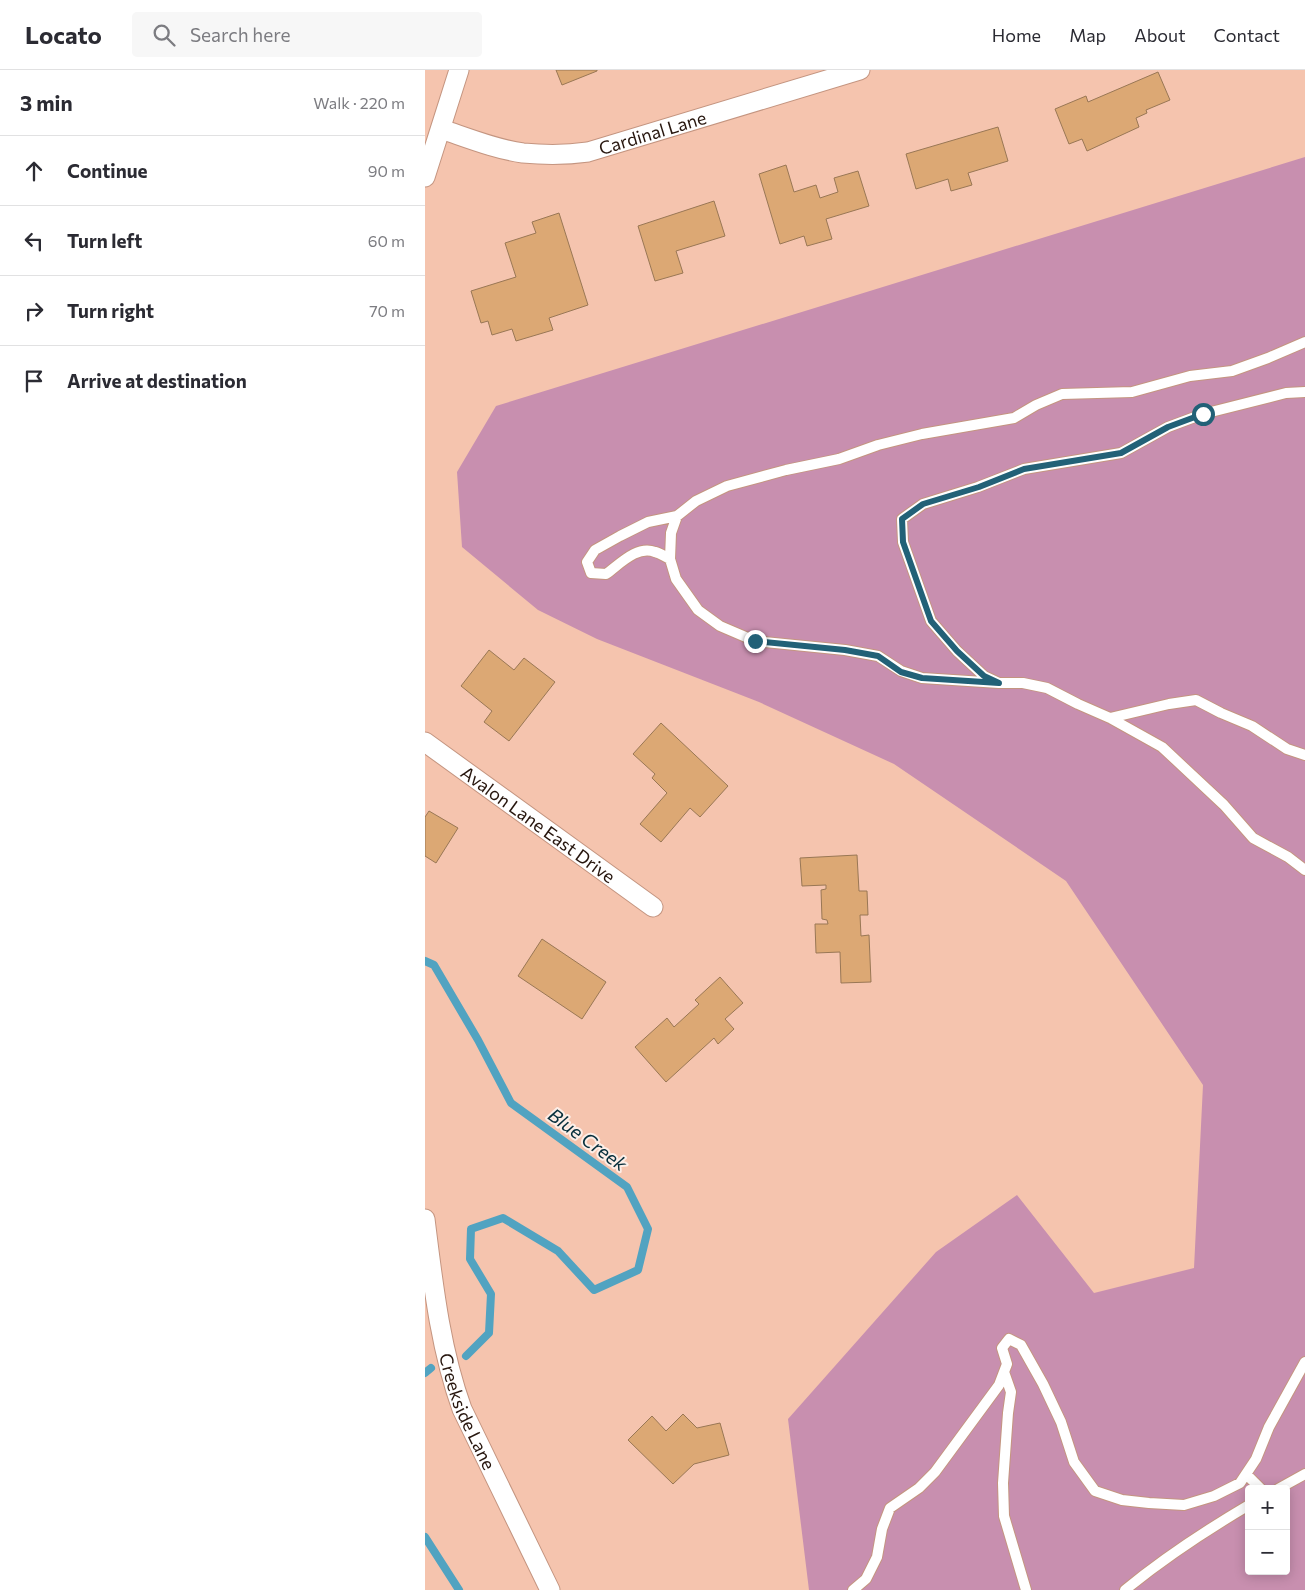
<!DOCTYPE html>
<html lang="en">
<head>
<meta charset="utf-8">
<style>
	body { margin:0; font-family:Commissioner,sans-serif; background:#f7f7f7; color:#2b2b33 }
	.controls { position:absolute; right:15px; bottom:15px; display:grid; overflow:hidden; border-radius:5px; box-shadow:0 2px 12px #0003 }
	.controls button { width:45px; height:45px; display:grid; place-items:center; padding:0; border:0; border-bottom:1px solid #e1e1e2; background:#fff; color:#2b2b33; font:25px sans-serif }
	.stop { position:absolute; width:15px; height:15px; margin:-11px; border:4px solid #226177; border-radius:50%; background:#fff }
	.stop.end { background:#226177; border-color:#fff; box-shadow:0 1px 5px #0008 }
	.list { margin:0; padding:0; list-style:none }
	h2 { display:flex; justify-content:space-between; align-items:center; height:65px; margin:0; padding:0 20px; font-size:21px }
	h2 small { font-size:16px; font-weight:400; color:#7c7c81 }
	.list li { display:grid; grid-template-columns:32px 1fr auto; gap:15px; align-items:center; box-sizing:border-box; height:70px; padding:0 20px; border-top:1px solid #e1e1e2 }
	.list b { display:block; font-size:19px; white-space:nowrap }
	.list em { font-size:16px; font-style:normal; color:#7c7c81 }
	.icon { flex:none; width:28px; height:28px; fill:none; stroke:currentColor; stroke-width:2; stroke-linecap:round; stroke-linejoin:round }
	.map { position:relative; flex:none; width:880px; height:1520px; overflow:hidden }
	header { display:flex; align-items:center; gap:30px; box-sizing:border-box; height:70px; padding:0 25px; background:#fff; border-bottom:1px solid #e1e1e2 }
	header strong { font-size:24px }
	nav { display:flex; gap:28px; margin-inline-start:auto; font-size:18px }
	.search { width:350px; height:45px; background:#f7f7f7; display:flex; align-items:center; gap:12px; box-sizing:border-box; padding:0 18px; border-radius:5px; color:#7c7c81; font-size:19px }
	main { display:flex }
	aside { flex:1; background:#fff }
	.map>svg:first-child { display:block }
	.green { fill:#c88faf; fill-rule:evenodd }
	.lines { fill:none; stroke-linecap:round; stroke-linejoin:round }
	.stream { stroke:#51a3c1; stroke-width:8 }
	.building { fill:#dca874; stroke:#975 }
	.service-casing { stroke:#c49580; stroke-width:12 }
	.minor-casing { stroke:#c49580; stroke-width:21 }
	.service { stroke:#fff; stroke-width:10 }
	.minor { stroke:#fff; stroke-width:19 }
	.route { stroke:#226177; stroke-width:6 }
	.labels { text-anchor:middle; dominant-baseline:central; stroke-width:4; stroke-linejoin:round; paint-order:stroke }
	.street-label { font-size:18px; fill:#26150d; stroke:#fdeee7 }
	.water-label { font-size:19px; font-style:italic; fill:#072f3c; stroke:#fdeee7 }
</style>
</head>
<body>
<header>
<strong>Locato</strong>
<div class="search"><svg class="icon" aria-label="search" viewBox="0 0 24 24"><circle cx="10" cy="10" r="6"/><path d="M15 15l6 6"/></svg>Search here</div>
<nav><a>Home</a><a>Map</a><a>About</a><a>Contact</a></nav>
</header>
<main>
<aside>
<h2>3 min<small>Walk · 220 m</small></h2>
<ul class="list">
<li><svg class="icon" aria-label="ahead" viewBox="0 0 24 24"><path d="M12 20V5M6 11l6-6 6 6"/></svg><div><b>Continue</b></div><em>90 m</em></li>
<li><svg class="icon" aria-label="left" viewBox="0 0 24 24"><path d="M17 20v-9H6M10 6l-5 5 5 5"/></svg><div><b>Turn left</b></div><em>60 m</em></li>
<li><svg class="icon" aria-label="right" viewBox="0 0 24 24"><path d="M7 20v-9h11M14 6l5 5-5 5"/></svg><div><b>Turn right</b></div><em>70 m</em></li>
<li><svg class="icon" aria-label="arrive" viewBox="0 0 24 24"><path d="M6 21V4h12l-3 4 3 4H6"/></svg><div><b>Arrive at destination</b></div></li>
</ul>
</aside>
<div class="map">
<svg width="880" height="1520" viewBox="0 0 880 1520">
	<rect width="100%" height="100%" fill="#f5c4ae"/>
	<path class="green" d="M 880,87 L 880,1520 L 384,1520 L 363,1349 L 511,1182 L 592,1125 L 669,1223 L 769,1198 L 778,1015 L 641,811 L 469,694 L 334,632 L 172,569 L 113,540 L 37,477 L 32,402 L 71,336 ZM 824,1419 L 861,1419 L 861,1501 L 824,1501 Z"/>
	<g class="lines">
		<path class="stream" d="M 0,891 L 9,895 L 53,970 L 86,1033 L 202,1117 L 223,1159 L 213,1200 L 169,1220 L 133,1181 L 78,1148 L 46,1159 L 45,1189 L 66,1224 L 64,1263 L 41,1286
			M 0,1303 L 6,1298
			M 0,1467 L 34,1520"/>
	</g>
	<path class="building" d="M 131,0 L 172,0 L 172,1 L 137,15 Z
		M 733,2 L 745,30 L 721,40 L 722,43 L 711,48 L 714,57 L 662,81 L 657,69 L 644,74 L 630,39 L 661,26 L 663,32 Z
		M 573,57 L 583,91 L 543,103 L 547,115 L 526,121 L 523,109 L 491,119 L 481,84 Z
		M 361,95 L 369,122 L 391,115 L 395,128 L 413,122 L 409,108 L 433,101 L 444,136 L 401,149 L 407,169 L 382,176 L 379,166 L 355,174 L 334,104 Z
		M 289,131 L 300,166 L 251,181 L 258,203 L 230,211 L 213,156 Z
		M 134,143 L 163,235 L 124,248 L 128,260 L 91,271 L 87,259 L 67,265 L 63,251 L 56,253 L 46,221 L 91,207 L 80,173 L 111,163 L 107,152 Z
		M 64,580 L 89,600 L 99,588 L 130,612 L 84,671 L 59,652 L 67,641 L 36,616 Z
		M 236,653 L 303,716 L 275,747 L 265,738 L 236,772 L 215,754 L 242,723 L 227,708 L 230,704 L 208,684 Z
		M 4,741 L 33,758 L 11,793 L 0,786 L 0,747 Z
		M 432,785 L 434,821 L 442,821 L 443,845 L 435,845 L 436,866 L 444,865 L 446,912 L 416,913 L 415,882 L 391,883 L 390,854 L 403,854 L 402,850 L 397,849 L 396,820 L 401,819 L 401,815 L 377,816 L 375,788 Z
		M 117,869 L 181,912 L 157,949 L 93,906 Z
		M 295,907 L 318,933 L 300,949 L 309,959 L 293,974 L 289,968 L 241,1012 L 210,977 L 242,948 L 249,957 L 274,934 L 270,930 Z
		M 258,1344 L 272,1358 L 295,1353 L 304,1385 L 269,1394 L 248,1414 L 203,1370 L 227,1346 L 241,1361 Z"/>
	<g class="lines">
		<g class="service-casing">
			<path id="service" d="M 880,272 L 843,288 L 807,301 L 765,306 L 707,322 L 637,324 L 611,335 L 589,348 L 497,364 L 453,375 L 414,389 L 361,400 L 302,416 L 271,431 L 252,446 L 246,463 L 245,489 L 251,509 L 273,540 L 295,556 L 330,571 L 420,580 L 453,586 L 476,601 L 497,608 L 574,613 L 559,606 L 532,581 L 506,551 L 478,472 L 477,449 L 498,434 L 553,417 L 599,399 L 696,383 L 743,357 L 778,344 L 861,323 L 880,322
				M 245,489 C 240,487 235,483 230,482 C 212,475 195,494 181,504 L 166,503 L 162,492 L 170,480 L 195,466 L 223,452 L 252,446
				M 574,613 L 598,613 L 622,618 L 653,634 L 685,648 L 744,634 L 771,630 L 796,643 L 827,656 L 862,679 L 880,685
				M 685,648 L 737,677 L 799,735 L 828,768 L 863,787 L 880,800
				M 579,1302 L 586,1322 L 583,1343 L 578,1413 L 579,1446 L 601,1520
				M 821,1404 L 836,1419
				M 853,1419 L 880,1404
				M 428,1520 L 441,1509 L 452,1487 L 457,1459 L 465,1438 L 494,1418 L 510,1402 L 574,1315 L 582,1294 L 577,1278 L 584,1269 L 596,1275 L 618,1314 L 636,1352 L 649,1392 L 670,1421 L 697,1430 L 724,1433 L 759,1435 L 789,1426 L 815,1413 L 831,1389 L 844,1357 L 880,1292
				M 700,1520 C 739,1488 780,1461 824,1435"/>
		</g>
		<g class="minor-casing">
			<g id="minor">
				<path id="s1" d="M 16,59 C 43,68 70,79 98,83 C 120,85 142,85 163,82 L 435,0"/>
				<path d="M 0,107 L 34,0"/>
				<path id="s2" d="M 0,672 L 228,837"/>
				<path id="s3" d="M 0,1149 C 8,1213 15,1278 37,1339 L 125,1520"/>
			</g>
		</g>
		<use href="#service" class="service"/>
		<use href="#minor" class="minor"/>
	</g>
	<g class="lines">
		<path class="route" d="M 330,571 L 420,580 L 453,586 L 476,602 L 497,608 L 574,613 L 559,606 L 532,581 L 506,551 L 478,472 L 477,449 L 498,434 L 554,417 L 599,399 L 696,383 L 743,357 L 778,344"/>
	</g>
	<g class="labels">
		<g class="street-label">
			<text stroke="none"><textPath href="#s1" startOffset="218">Cardinal Lane</textPath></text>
			<text stroke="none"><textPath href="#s2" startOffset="140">Avalon Lane East Drive</textPath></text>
			<text stroke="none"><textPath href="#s3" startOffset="198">Creekside Lane</textPath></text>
		</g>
		<g class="water-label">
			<text transform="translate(163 1069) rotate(36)">Blue Creek</text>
		</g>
	</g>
</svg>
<div class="controls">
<button>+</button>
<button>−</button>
</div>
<div class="stop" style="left:778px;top:344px"></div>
<div class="stop end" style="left:330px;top:571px"></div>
</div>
</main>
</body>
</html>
